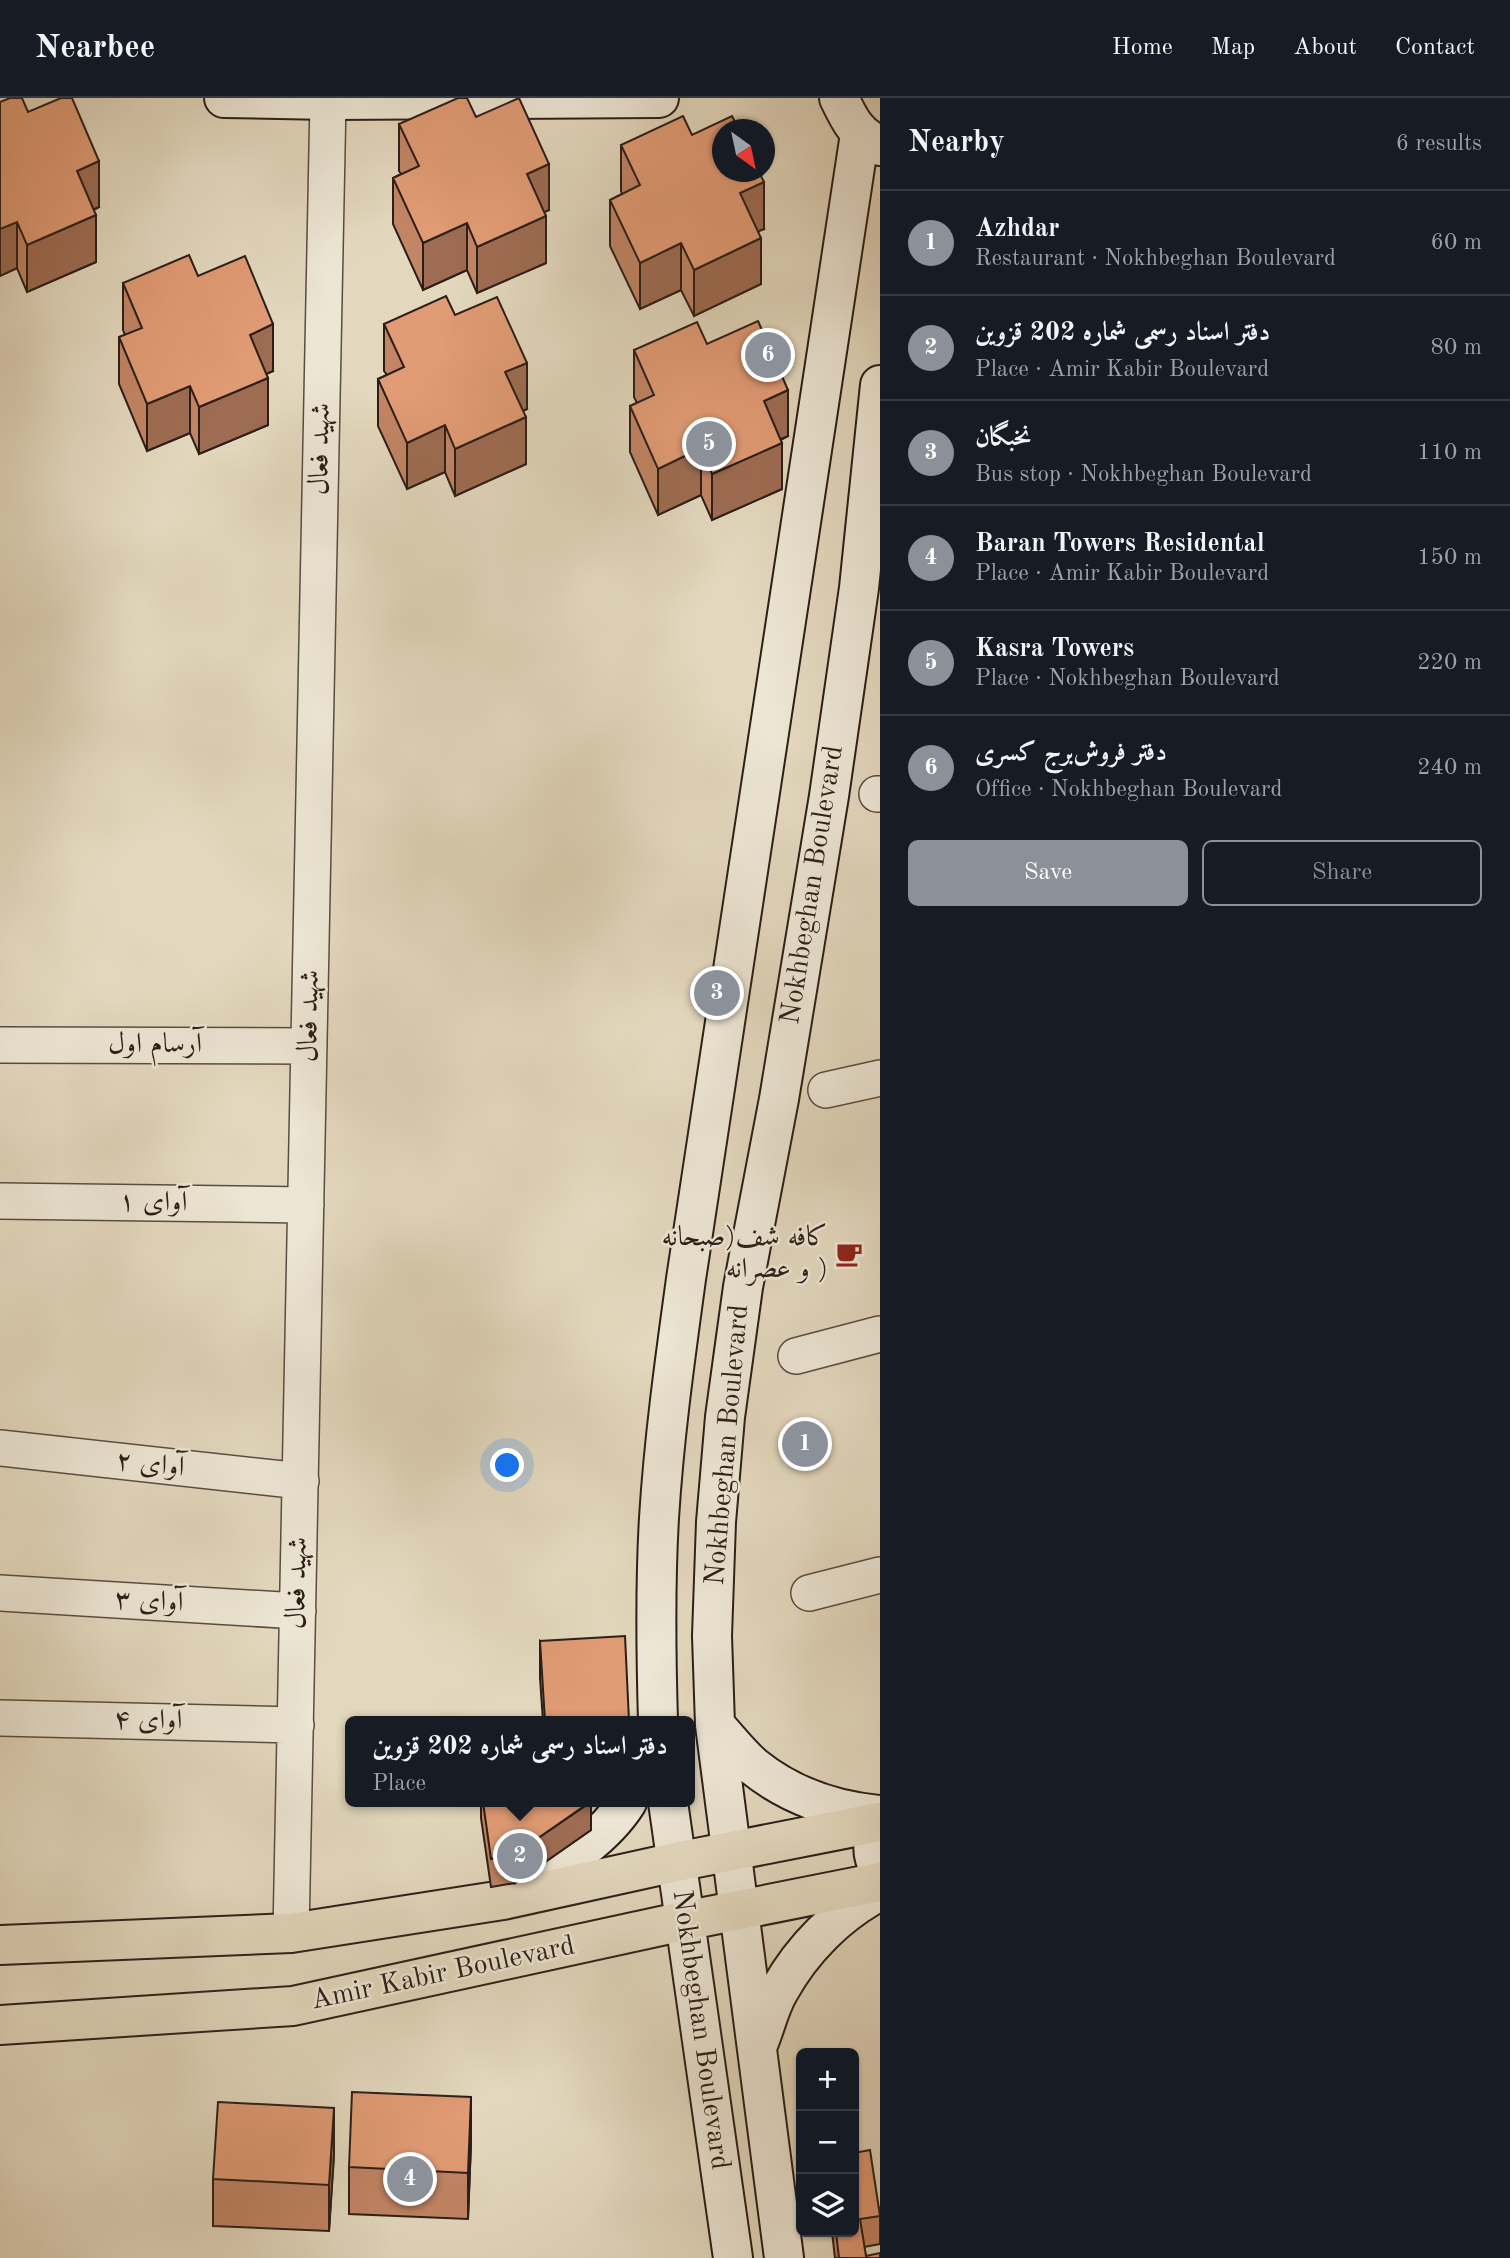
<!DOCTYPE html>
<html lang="en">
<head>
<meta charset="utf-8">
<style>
	body { margin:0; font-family:"Old Standard TT",Amiri,serif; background:#20242c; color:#f1f3f6 }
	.controls { position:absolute; right:21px; bottom:21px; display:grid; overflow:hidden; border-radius:10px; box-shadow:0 2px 5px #0004 }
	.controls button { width:63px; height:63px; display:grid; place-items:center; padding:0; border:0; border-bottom:2px solid #363941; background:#171b24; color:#f1f3f6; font:35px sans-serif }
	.compass { position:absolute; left:712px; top:21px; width:63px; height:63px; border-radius:50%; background:#171b24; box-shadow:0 2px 5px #0004; rotate:147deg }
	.you { position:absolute; left:508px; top:1368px; width:24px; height:24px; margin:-18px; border:5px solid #fff; border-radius:50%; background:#1a73e8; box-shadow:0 0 0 10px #1a73e833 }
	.badge { display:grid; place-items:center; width:46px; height:46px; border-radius:50%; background:#8c9099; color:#fff; font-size:23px; font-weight:700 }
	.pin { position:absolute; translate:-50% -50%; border:4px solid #fff; box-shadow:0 2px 7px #0006 }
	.popup { position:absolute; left:345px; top:1618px; width:350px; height:91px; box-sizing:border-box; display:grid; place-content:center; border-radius:10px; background:#171b24; filter:drop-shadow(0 2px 5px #0005); font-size:23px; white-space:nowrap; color:#9ea1a6 }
	.popup b { font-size:26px; color:#f1f3f6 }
	.popup::after { content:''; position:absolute; left:50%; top:100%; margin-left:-14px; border:14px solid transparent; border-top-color:#171b24 }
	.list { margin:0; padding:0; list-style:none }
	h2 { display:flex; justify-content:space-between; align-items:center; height:91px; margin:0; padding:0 28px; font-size:30px }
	h2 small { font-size:23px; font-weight:400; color:#9ea1a6 }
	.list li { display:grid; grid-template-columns:46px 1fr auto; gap:21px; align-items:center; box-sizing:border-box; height:105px; padding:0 28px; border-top:2px solid #363941 }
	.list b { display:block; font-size:26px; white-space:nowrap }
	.list p { margin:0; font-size:23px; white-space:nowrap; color:#9ea1a6 }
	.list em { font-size:23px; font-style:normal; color:#9ea1a6 }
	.actions { display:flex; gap:14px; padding:21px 28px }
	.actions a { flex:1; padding:16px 0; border:2px solid #8c9099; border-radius:10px; text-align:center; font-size:24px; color:#8c9099 }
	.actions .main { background:#8c9099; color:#fff }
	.icon { flex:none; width:38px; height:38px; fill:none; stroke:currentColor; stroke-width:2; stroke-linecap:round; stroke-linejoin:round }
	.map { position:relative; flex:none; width:880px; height:2160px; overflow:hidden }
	header { display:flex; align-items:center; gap:42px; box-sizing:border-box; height:98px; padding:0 35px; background:#171b24; border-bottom:2px solid #363941 }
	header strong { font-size:33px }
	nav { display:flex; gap:38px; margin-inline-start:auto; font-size:24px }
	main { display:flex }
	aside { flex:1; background:#171b24 }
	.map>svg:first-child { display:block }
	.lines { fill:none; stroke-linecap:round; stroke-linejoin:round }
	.street-casing { stroke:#594c42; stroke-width:38 }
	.secondary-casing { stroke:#2b1e18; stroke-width:42 }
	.primary-casing { stroke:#2b1e18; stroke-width:42 }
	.street { stroke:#ede6d5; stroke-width:35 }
	.secondary { stroke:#ede6d5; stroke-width:38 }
	.primary { stroke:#e3d8be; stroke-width:38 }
	.wall { fill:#c28565; stroke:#2b1e18; stroke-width:2 }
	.shaded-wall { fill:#9e6c52; stroke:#2b1e18; stroke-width:2 }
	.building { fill:#e19b75; stroke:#2b1e18; stroke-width:2 }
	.labels { text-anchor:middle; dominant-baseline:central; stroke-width:5; stroke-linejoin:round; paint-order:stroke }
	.street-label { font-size:28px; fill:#2b1e18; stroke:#ede6d5 }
	.poi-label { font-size:28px; fill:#2b1e18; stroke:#ede6d5; text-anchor:end }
</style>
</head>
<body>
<header>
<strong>Nearbee</strong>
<nav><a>Home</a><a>Map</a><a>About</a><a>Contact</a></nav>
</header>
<main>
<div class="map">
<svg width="880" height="2160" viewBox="0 0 880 2160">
	<rect width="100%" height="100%" fill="#e3d8be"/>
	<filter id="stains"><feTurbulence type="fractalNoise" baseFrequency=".00286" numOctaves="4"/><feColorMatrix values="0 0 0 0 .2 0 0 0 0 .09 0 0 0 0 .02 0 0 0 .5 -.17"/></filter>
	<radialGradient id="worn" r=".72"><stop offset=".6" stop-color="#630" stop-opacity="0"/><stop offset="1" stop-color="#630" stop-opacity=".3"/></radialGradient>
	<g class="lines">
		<g class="street-casing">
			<path id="street" d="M 877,696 L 880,696
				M 0,947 L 309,948
				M 826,992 L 880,980
				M 0,1103 L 306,1107
				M 796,1258 L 880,1236
				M 0,1350 L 301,1383
				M 0,1495 L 298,1513
				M 809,1495 L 880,1477
				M 0,1620 L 296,1627
				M 291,1835 L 328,2"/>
		</g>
		<g class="secondary-casing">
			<path id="secondary" d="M 224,0 L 328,2 L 659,0
				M 839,0 C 850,23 856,36 880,48
				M 658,1623 C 656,1556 655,1488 659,1420 C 664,1340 675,1261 686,1181 L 860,36
				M 715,1627 C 727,1640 739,1656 753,1668 C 789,1697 834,1713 880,1717
				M 668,1704 L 733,2160
				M 880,1729 C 871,1744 871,1757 880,1772
				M 507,1800 C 549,1773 600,1747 627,1704
				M 759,1944 C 766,1927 770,1908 779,1893 C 802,1851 838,1815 880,1793
				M 784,2160 L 715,1627 L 712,1538 L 716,1424 L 725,1319 L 743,1189 L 779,1001 L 829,698 L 859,490 L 880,287"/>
		</g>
		<g class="primary-casing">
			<path id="primary" d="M 0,1847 L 291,1835 L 503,1802 L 676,1764 L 880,1724
				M 0,1927 L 293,1908 L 684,1823 L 880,1784"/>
		</g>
		<use href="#street" class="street"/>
		<use href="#secondary" class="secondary"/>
		<use href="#primary" class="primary"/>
	</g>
	<path class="wall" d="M 0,4 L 28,14 L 99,109 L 94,112 L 96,164 L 27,194 L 17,170 L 0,178 Z
		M 476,19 L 549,112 L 544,114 L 546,165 L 477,195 L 467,172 L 423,192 L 393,126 L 393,80 L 401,76 L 399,73 L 399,26 Z
		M 692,37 L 764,131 L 758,133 L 761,186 L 694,218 L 681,192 L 640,211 L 610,148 L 610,102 L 622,96 L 621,93 L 621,47 Z
		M 198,178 L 273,273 L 266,276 L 268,327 L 199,356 L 190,335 L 147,353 L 119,286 L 119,239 L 125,237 L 123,232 L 123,185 Z
		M 455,217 L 527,311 L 523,313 L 526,366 L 455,398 L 445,374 L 407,391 L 378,328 L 378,281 L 387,277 L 384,273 L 384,226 Z
		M 707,246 L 788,338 L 781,342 L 782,391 L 712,422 L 701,397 L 658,417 L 630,354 L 630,308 L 637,305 L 634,299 L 634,252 Z
		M 540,1543 L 629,1623 L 543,1623 L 540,1580 Z
		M 481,1704 L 591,1704 L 591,1732 L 515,1785 L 491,1789 L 481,1720 Z
		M 471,2045 L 468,2121 L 349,2116 L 349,2069 Z
		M 854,2055 L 880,2112 L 880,2146 L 864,2149 L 866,2158 L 880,2160 L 835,2160 L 832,2134 L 854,2134 Z
		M 334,2056 L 329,2133 L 213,2128 L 213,2081 Z"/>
	<path class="shaded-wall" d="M 99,63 L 99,109 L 77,119 L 77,73 Z
		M 549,66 L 549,112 L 527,122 L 527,76 Z
		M 764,84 L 764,131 L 740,142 L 740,95 Z
		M 96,117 L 96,164 L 27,194 L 27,147 Z
		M 546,118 L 546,165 L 477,195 L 477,149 Z
		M 17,124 L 17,170 L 0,178 L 0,131 Z
		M 467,125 L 467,172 L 423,192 L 423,145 Z
		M 761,140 L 761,186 L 694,218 L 694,172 Z
		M 681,145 L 681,192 L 640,211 L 640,165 Z
		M 273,226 L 273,273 L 250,283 L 250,237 Z
		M 527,265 L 527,311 L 505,321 L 505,274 Z
		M 268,280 L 268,327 L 199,356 L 199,309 Z
		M 190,288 L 190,335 L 147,353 L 147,306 Z
		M 788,292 L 788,338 L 764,349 L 764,303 Z
		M 526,319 L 526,366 L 455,398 L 455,351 Z
		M 445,327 L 445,374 L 407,391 L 407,345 Z
		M 782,345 L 782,391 L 712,422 L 712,376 Z
		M 701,350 L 701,397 L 658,417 L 658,371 Z
		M 591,1704 L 591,1732 L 515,1785 L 515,1756 Z
		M 471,1999 L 471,2045 L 468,2121 L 468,2075 Z
		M 334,2010 L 334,2056 L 329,2133 L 329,2087 Z"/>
	<path class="building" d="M 10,0 L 22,0 L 28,14 L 61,0 L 72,0 L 99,63 L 77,73 L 96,117 L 27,147 L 17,124 L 0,131 L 0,4 Z
		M 458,0 L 467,0 L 476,19 L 519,0 L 549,66 L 527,76 L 546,118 L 477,149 L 467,125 L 423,145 L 393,80 L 419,68 L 399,26 Z
		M 683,18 L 692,37 L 732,18 L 739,32 L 723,32 L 723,74 L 759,74 L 764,84 L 740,95 L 761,140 L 694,172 L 681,145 L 640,165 L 610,102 L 640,87 L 621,47 Z
		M 189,157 L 198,178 L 245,158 L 273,226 L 250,237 L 268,280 L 199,309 L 190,288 L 147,306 L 119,239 L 142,230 L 123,185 Z
		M 446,198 L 455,217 L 497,199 L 527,265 L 505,274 L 526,319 L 455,351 L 445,327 L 407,345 L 378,281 L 404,269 L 384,226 Z
		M 758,223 L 788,292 L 764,303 L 782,345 L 712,376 L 701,350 L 658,371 L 630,308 L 654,297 L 634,252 L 697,224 L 707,246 Z
		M 625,1538 L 629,1623 L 545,1623 L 540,1543 Z
		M 483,1704 L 590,1704 L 515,1756 L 491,1761 Z
		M 352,1994 L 471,1999 L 468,2075 L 349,2069 Z
		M 218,2004 L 334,2010 L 329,2087 L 213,2081 Z
		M 870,2052 L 880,2118 L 860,2121 L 866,2158 L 880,2155 L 880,2160 L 839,2160 L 836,2134 L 854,2134 L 854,2055 Z"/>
	<defs>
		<g id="cafe-bare" transform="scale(2.1)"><path d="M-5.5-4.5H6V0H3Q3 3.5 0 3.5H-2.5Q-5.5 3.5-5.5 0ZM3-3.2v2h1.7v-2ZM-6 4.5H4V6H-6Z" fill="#8f2418" stroke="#ede6d5" stroke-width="2.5" paint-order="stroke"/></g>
	</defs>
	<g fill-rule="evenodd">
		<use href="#cafe-bare" x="849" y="1156"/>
	</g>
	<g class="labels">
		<g class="street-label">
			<text transform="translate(321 351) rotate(-89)">شهید فعال</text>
			<text transform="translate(813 787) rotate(-81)">Nokhbeghan Boulevard</text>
			<text transform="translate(310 918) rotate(-89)">شهید فعال</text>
			<text x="155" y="947">آرسام اول</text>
			<text transform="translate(153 1105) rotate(1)">آوای ۱</text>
			<text transform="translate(728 1347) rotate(-85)">Nokhbeghan Boulevard</text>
			<text transform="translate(150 1367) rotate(6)">آوای ۲</text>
			<text transform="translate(298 1485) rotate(-89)">شهید فعال</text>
			<text transform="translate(149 1504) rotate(3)">آوای ۳</text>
			<text transform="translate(148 1623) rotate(1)">آوای ۴</text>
			<text transform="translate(443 1876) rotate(-12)">Amir Kabir Boulevard</text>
			<text transform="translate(700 1932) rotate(82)">Nokhbeghan Boulevard</text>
		</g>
		<g class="poi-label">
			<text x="828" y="1140">کافه شف(صبحانه<tspan x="828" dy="32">و عصرانه )</tspan></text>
		</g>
	</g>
	<rect width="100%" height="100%" filter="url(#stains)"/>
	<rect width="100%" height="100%" fill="url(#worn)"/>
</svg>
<div class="controls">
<button>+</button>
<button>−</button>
<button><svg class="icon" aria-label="layers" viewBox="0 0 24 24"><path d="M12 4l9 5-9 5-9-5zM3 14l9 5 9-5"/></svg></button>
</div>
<svg class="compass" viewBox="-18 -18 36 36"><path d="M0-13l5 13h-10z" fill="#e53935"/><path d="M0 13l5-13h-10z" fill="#9ea1a6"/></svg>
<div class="you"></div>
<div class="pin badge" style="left:805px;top:1346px">1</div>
<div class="pin badge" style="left:520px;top:1758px">2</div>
<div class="popup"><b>دفتر اسناد رسمی شماره 202 قزوین</b>Place</div>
<div class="pin badge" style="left:717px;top:895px">3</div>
<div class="pin badge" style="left:410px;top:2081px">4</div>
<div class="pin badge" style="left:709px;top:346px">5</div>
<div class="pin badge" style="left:768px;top:257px">6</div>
</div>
<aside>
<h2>Nearby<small>6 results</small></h2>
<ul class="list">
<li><span class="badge">1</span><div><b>Azhdar</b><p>Restaurant · Nokhbeghan Boulevard</p></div><em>60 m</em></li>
<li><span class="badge">2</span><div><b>دفتر اسناد رسمی شماره 202 قزوین</b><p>Place · Amir Kabir Boulevard</p></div><em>80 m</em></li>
<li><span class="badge">3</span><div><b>نخبگان</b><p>Bus stop · Nokhbeghan Boulevard</p></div><em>110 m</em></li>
<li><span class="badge">4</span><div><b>Baran Towers Residental</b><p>Place · Amir Kabir Boulevard</p></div><em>150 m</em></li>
<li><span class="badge">5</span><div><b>Kasra Towers</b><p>Place · Nokhbeghan Boulevard</p></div><em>220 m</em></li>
<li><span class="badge">6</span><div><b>دفتر فروش‌برج کسری</b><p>Office · Nokhbeghan Boulevard</p></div><em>240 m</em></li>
</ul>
<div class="actions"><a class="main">Save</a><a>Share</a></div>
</aside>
</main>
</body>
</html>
